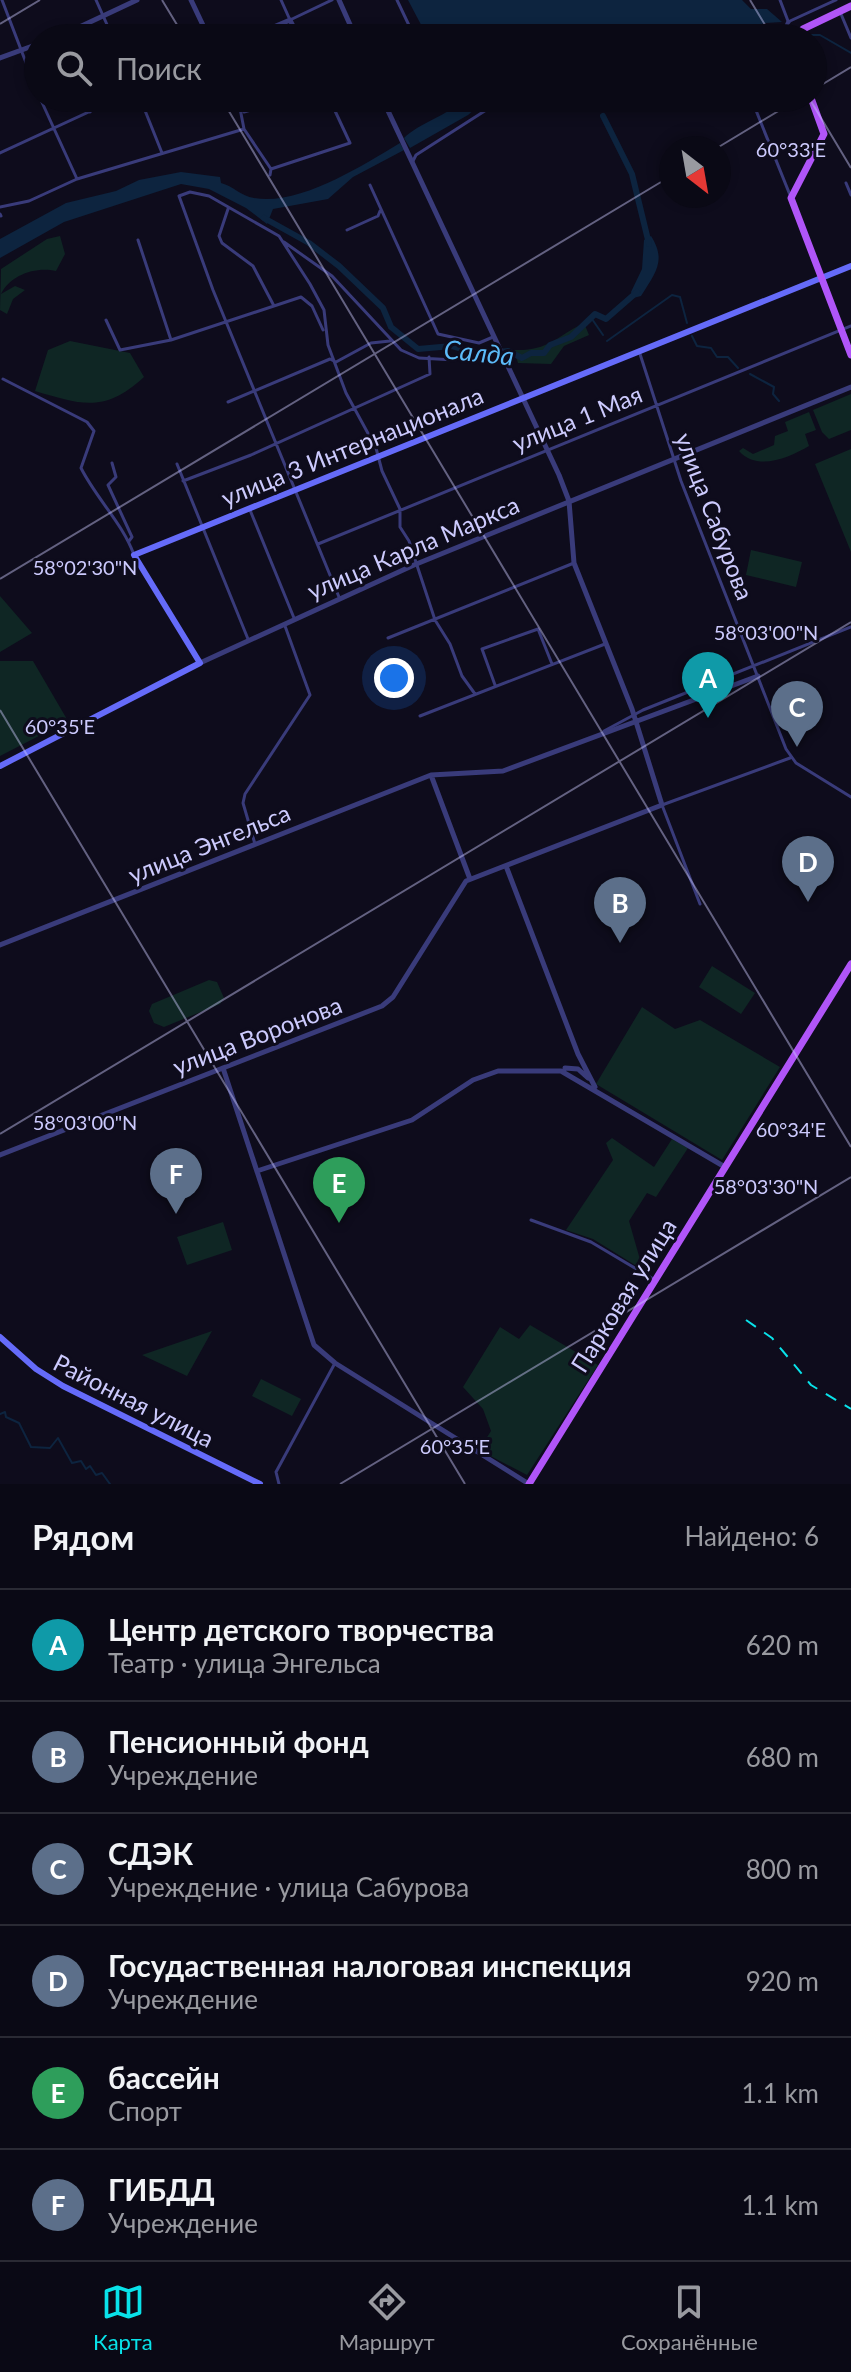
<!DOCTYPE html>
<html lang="ru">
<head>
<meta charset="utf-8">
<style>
	body { margin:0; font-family:Lato,sans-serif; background:#13121e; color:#f1f3f6 }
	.compass { position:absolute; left:659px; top:136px; width:72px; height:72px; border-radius:50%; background:#0a0915; box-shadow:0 4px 12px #0003; rotate:149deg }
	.you { position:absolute; left:394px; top:678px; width:28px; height:28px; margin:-20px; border:6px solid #fff; border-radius:50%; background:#1a73e8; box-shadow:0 0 0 12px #1a73e833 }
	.badge { display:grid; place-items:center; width:52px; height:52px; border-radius:50%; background:#09e2e9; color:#fff; font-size:26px; font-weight:700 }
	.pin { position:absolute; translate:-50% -66px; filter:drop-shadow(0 2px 4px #0008) }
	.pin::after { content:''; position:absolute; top:42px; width:28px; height:24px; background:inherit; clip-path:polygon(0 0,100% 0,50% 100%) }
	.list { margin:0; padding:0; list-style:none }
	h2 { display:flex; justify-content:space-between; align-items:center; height:104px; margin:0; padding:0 32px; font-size:34px }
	h2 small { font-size:26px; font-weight:400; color:#999aa0 }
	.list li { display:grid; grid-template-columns:52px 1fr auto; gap:24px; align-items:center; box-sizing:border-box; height:112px; padding:0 32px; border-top:2px solid #2a2a34 }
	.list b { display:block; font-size:30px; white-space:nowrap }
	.list p { margin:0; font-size:26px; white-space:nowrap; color:#999aa0 }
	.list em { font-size:26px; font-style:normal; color:#999aa0 }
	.icon { flex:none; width:44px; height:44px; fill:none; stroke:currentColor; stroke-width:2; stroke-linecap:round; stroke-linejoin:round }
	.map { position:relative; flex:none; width:851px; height:1484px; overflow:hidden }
	.search { position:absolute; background:#0a0915; box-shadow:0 4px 12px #0003; left:24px; right:24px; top:24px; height:88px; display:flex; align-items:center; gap:20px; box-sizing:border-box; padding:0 28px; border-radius:44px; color:#999aa0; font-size:30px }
	.sheet { height:776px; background:#0a0915 }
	nav { display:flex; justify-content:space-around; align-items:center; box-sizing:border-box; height:112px; border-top:2px solid #2a2a34; background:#0a0915; font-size:22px; color:#999aa0 }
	nav a { display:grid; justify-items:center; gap:4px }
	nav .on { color:#09e2e9 }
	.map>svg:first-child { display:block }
	.green { fill:#0f2624 }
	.water { fill:#0d243f }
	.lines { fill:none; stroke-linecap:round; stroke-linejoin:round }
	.stream { stroke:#0d243f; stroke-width:2 }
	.river { stroke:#0d243f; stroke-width:6 }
	.minor { stroke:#393b7a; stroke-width:3 }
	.tertiary { stroke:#393b7a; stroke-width:5 }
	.secondary { stroke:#656bf9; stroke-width:6 }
	.primary { stroke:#b055f8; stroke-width:7 }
	.rail { stroke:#09e2e9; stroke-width:2; stroke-dasharray:12 10; stroke-linecap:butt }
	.ticks { fill:none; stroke:#cccafd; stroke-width:2; stroke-opacity:0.45 }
	.labels { text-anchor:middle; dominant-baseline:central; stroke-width:6; stroke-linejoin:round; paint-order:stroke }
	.street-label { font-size:24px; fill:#cccafd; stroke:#0e0c1c }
	.water-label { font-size:26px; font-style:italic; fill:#5cbbf9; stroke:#0e0c1c }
	.ticks-label { font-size:20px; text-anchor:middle; fill:#cccafd; stroke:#0e0c1c; stroke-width:6; stroke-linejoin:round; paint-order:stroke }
</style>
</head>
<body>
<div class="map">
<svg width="851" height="1484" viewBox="0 0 851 1484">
	<rect width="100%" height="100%" fill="#0e0c1c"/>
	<path class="green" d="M 60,236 L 65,254 L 56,271 C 36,266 10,275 1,294 L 15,286 L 25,290 L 13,299 L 7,314 L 0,310 L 1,269 L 47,239 Z
		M 584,323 L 589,335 L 564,346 L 551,364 L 518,363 L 514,350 C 548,351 554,338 584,323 Z
		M 70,341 L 130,353 L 144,377 C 105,413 82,405 35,391 L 48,350 Z
		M 851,394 L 851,430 L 829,439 L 822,432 L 813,410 Z
		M 809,412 L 816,430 L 805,434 L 809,446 C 790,457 758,472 739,451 L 743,448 L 753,454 L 774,445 L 775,436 L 788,431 L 785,422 Z
		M 851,449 L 851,552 L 815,464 Z
		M 751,550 L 802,562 L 796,587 L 746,575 Z
		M 0,596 L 32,633 L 0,652 Z
		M 0,661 L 33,661 L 68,721 L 0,756 Z
		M 712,966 L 755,993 L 741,1014 L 699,987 Z
		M 209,980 L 217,982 L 224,998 L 220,1004 L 164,1027 L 154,1023 L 149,1011 L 152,1004 Z
		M 642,1007 L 675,1029 L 700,1020 L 780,1067 L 722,1160 L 596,1084 Z
		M 612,1138 L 654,1167 L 672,1139 L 688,1148 L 656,1197 L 647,1193 L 629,1221 L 643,1270 L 593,1239 L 566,1230 L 613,1160 L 606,1143 Z
		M 223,1222 L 232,1250 L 187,1265 L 177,1237 Z
		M 530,1325 L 598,1365 L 527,1475 L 479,1450 L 491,1431 L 483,1409 L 463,1387 L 500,1327 L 519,1339 Z
		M 212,1331 L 187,1376 L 142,1355 Z
		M 261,1379 L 301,1399 L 292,1416 L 252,1396 Z"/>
	<path class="water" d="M 408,0 L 742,0 L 751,9 L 767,9 L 782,22 L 765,23 L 723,38 L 428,38 Z
		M 466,98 L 483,98 L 483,102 L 468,115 L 410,148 L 404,138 C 419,123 449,115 466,98 Z
		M 400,143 L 404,150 L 353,177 L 328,199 L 273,209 L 267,224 L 246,208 L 209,189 L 181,184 L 64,222 L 0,258 L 0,239 L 66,203 L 116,191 L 139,180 L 181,172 L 220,177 L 221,183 C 233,186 241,196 254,198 C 299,206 360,167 400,143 Z
		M 651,236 C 667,261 655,273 641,296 L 633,298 L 631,292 L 642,269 L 644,240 Z"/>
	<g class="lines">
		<path class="stream" d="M 804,35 L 820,35 L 851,53
			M 592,319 L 603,335
			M 692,336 L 697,346 L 711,348 L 717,357 L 728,357 L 738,368
			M 607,341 L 672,295 L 680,297 L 687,323
			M 750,374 L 774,387 L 773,394 L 779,401
			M 0,1414 L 5,1412 L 6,1417 L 19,1423 L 31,1447 L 50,1448 L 58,1438 L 72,1463 L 81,1461 L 86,1469 L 90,1466 L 96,1475 L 102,1473 L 110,1484"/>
		<path class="river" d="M 603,116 L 632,174 L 649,244
			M 264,218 L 309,243 L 339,266 L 383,308 L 391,327 L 418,349 L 452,346 L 480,354 L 508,351 L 522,358 L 531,353 L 544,353 L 550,345 L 571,337 L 595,314 L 606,319 L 637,292"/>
		<path class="minor" d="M 2,0 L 38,94
			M 96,0 L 113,38
			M 281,0 L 290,20 L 332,0
			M 397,0 L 415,38
			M 780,0 L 788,21 L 784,30 L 787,38
			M 841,14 L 851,38
			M 741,38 L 768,28 L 785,27 L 790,21 L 836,0
			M 40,98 L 77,179
			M 83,98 L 90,112
			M 140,98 L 162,153
			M 238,98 L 244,129 L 271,169 L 270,175
			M 751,98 L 790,195
			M 244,112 L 296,98
			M 0,153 L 119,98
			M 413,161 L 416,155 L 494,105 L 557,98
			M 271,169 L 350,143 L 329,98
			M 846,183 L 851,195
			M 370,185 L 438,334 L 479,343 L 493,337
			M 0,207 L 29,201 L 77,179 L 244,129
			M 228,209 L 219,236 L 222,243 L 253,266 L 274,306
			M 0,214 L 1,216
			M 347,230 L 378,216 L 380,211
			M 138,240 L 171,340 L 301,297 L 312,306 L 323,330
			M 284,242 L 332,276 L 401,350 L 419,358 L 455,360
			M 106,320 L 120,350 L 171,340
			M 640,354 L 681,481 L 786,749 L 796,763 L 851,797
			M 3,379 L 87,422 L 94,431 L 81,468 C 96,498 123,524 134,555
			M 228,402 L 330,359 L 336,362 L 371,343 L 390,341
			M 112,463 L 116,477 L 108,485 L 132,537 L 129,541
			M 177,464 L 248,639
			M 183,481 L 251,455 L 430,374 L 429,357
			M 250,510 L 294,618
			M 318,544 L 851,326
			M 339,597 L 213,290 L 179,196 L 190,192 L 209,196 L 279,236 L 310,284 L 324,310 L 328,345 L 346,393 L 376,448 L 382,471 L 400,509 L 400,527 L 409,541 L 435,620 L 450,644 L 462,676 L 475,694
			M 388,638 L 574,563
			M 495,685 L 482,649 L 538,629 L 552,664
			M 420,716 L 605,644
			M 604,731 L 643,710 L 851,627
			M 255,844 L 243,803 L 245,794 L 310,695 L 285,626
			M 700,904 L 662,805 L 790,758
			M 531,1220 L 591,1242 L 655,1280
			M 279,1484 L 276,1472 L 335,1363"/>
		<path class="tertiary" d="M 191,0 L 209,38
			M 339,0 L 356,38
			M 56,38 L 137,0
			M 248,38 L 290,20 L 299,38
			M 0,58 L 38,44
			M 200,663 L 414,565 L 851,387
			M 431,775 L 470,879
			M 506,866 L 578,1054 L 595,1087
			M 0,945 L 431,775 L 503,771 L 758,676
			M 223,1068 L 314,1345 L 335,1363 L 529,1484
			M 565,1068 L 578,1069 L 588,1078
			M 0,1155 L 382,1006 L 393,997 L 466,881 L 662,805 L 632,709 L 574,563 L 569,501 L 559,475 L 382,98
			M 257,1171 L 412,1120 L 473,1080 L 498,1071 L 561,1071 L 725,1167"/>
		<path class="secondary" d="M 0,766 L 200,663 L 134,555 L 851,266
			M 0,1337 L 36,1369 L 63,1386 L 260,1484"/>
		<path class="primary" d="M 796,38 L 803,29 L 851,6
			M 811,98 L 824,134 L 791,198 L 851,355
			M 529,1484 L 851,964"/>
		<path class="rail" d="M 746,1320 L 772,1338 L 811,1385 L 851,1409"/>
	</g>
	<path class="ticks" d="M 162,0 L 185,38M 750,0 L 773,38M 0,24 L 40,0M 813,90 L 851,67M 221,98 L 851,1147M 809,98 L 851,168M 717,148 L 800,98M 0,579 L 671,176M 0,710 L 465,1484M 0,1134 L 851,622M 340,1484 L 851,1177"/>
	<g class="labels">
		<g class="street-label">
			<text transform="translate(577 418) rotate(-22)">улица 1 Мая</text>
			<text transform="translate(352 446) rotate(-22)">улица 3 Интернационала</text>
			<text transform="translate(715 516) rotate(69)">улица Сабурова</text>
			<text transform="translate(413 547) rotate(-23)">улица Карла Маркса</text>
			<text transform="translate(209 843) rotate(-22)">улица Энгельса</text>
			<text transform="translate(257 1035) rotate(-21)">улица Воронова</text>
			<text transform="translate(623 1295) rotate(-58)">Парковая улица</text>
			<text transform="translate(134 1400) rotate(27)">Районная улица</text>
		</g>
		<g class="water-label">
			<text transform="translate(479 352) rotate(6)">Салда</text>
		</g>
	</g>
	<g class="ticks-label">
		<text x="791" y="157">60°33'E</text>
		<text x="85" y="575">58°02'30"N</text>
		<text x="766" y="640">58°03'00"N</text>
		<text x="60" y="734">60°35'E</text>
		<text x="85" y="1130">58°03'00"N</text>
		<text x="791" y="1137">60°34'E</text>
		<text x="766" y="1194">58°03'30"N</text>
		<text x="455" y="1454">60°35'E</text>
	</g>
</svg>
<svg class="compass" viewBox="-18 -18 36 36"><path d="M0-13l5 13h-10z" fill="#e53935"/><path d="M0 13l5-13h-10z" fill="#999aa0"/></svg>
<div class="you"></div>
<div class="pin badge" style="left:708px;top:718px;background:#0f9aa8">A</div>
<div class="pin badge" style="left:620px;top:943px;background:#5c6f8a">B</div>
<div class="pin badge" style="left:797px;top:747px;background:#5c6f8a">C</div>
<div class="pin badge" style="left:808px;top:902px;background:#5c6f8a">D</div>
<div class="pin badge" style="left:339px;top:1223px;background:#2e9e5b">E</div>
<div class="pin badge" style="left:176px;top:1214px;background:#5c6f8a">F</div>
<div class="search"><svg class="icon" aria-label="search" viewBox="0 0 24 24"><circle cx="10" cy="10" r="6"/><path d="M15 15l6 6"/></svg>Поиск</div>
</div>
<section class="sheet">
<h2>Рядом<small>Найдено: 6</small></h2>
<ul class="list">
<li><span class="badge" style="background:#0f9aa8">A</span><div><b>Центр детского творчества</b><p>Театр · улица Энгельса</p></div><em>620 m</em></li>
<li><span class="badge" style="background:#5c6f8a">B</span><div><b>Пенсионный фонд</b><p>Учреждение</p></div><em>680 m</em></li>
<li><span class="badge" style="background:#5c6f8a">C</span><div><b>СДЭК</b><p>Учреждение · улица Сабурова</p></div><em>800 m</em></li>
<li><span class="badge" style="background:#5c6f8a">D</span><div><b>Госудаственная налоговая инспекция</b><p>Учреждение</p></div><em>920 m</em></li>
<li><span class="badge" style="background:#2e9e5b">E</span><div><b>бассейн</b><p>Спорт</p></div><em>1.1 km</em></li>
<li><span class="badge" style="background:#5c6f8a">F</span><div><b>ГИБДД</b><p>Учреждение</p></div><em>1.1 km</em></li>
</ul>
</section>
<nav>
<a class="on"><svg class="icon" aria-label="map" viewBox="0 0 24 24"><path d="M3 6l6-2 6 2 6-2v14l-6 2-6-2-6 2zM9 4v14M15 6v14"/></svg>Карта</a>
<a><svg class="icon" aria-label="directions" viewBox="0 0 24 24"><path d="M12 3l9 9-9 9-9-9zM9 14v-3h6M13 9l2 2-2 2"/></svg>Маршрут</a>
<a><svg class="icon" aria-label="saved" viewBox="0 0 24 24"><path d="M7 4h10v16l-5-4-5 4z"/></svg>Сохранённые</a>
</nav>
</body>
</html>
